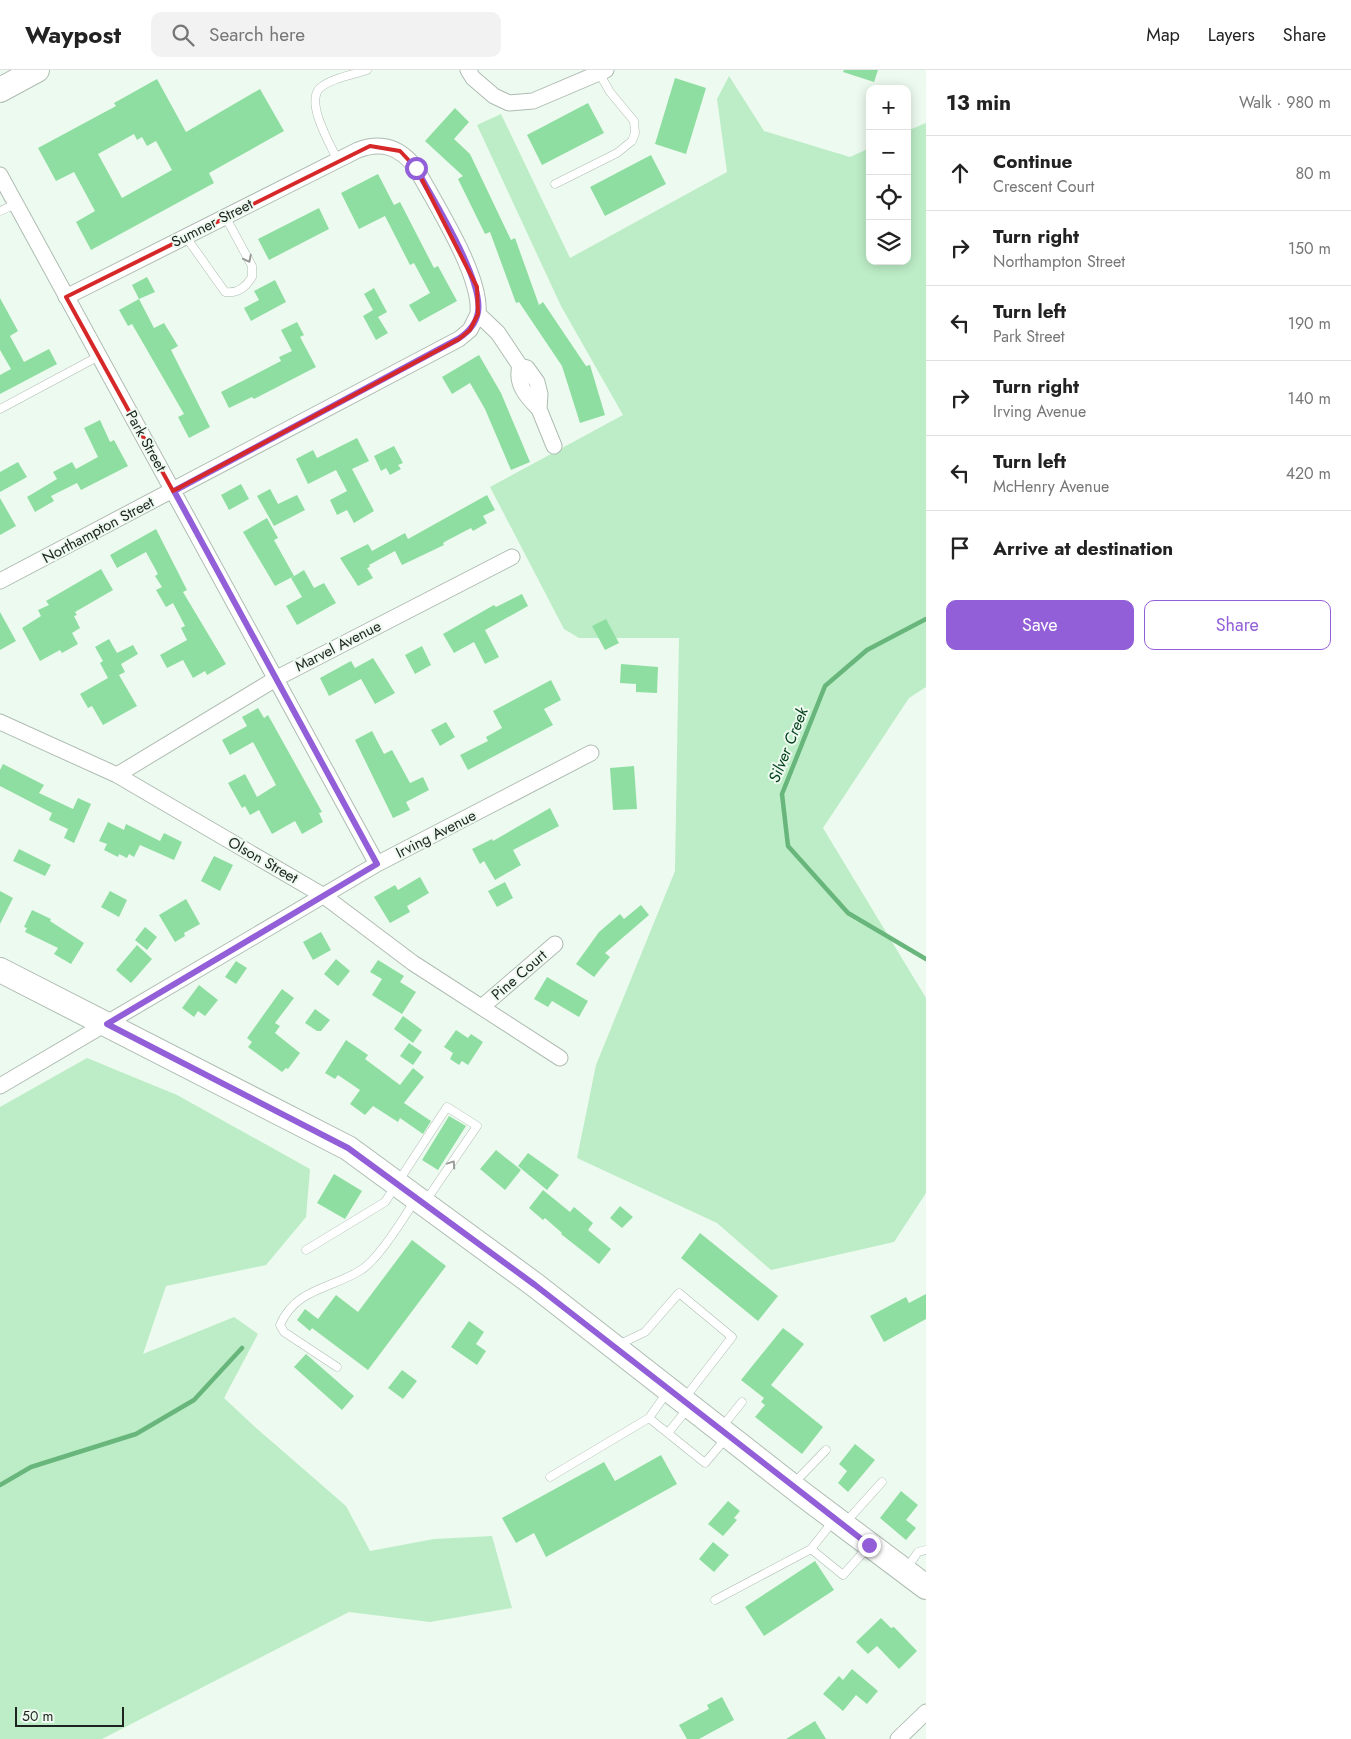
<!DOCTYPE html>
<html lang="en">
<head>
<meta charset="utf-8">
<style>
	body { margin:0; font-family:Jost,sans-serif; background:#f2f2f2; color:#222 }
	.controls { position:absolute; right:15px; top:15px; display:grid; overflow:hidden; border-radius:10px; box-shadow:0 2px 12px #0003 }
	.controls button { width:45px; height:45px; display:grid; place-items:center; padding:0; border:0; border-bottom:1px solid #e0e0e0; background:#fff; color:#222; font:25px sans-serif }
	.scale { position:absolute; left:15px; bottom:12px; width:109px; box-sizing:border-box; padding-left:5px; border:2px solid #1e231f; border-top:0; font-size:14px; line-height:18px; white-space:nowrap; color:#1e231f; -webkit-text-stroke:4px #edfaef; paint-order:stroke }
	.stop { position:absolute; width:15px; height:15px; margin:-11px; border:4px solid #935fd8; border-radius:50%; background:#fff }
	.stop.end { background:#935fd8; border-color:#fff; box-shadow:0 1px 5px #0008 }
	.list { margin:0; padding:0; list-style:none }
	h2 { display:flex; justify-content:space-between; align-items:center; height:65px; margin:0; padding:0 20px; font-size:21px }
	h2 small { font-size:16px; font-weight:400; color:#767676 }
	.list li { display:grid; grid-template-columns:32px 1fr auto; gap:15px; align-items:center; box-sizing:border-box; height:75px; padding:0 20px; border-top:1px solid #e0e0e0 }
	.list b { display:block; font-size:19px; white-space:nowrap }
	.list p { margin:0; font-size:16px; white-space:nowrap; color:#767676 }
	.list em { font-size:16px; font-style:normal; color:#767676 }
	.actions { display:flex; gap:10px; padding:15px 20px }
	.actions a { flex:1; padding:11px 0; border:1px solid #935fd8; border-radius:10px; text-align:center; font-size:18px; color:#935fd8 }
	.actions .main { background:#935fd8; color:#fff }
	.icon { flex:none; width:28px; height:28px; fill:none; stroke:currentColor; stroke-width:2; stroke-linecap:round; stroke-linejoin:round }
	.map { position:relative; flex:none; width:926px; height:1669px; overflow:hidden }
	header { display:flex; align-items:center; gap:30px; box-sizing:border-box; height:70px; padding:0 25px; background:#fff; border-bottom:1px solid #e0e0e0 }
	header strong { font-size:24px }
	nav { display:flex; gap:28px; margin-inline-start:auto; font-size:18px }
	.search { width:350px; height:45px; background:#f2f2f2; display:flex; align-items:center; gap:12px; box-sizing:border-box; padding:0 18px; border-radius:10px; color:#767676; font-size:19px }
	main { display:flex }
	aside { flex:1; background:#fff }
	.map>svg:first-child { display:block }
	.green { fill:#bcedc6 }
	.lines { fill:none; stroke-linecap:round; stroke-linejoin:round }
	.stream { stroke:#68b67c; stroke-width:4.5 }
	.building { fill:#8fdea1; fill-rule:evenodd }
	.service-casing { stroke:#afbcb2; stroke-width:9 }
	.minor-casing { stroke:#afbcb2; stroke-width:17 }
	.primary-casing { stroke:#afbcb2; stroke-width:26 }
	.service { stroke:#fff; stroke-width:8 }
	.minor { stroke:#fff; stroke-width:15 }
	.primary { stroke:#fff; stroke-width:24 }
	.oneway { stroke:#9a9c9a }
	.route { stroke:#935fd8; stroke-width:6 }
	.marked { fill:none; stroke:#d62828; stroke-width:4; stroke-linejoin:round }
	.labels { text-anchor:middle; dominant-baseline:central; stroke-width:4; stroke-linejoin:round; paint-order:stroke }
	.street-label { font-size:15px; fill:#1e231f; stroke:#edfaef }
	.water-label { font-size:16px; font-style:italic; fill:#003e19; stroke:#edfaef }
</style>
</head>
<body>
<header>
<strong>Waypost</strong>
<div class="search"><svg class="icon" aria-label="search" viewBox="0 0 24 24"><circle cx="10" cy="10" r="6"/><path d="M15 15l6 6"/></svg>Search here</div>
<nav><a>Map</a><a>Layers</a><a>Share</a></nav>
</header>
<main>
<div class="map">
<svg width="926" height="1669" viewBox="0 0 926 1669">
	<rect width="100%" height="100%" fill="#edfaef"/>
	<path class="green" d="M 729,6 L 764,61 L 850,87 L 870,78 L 870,191 L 907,191 L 907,61 L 926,53 L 926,617 L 909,628 L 823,758 L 926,928 L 926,1123 L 894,1172 L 771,1200 L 717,1153 L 577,1088 L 596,995 L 675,801 L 679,568 L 579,568 L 564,559 L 490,417 L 623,345 L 561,236 L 477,55 L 501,44 L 570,188 L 727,102 L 717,29 Z
		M 87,988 L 177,1025 L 310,1099 L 306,1147 L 266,1195 L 166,1216 L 143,1284 L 234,1247 L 258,1264 L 224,1328 L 255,1357 L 346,1436 L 370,1481 L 434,1469 L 492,1466 L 512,1538 L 430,1552 L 349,1542 L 102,1669 L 0,1669 L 0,1037 Z"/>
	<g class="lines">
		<path class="stream" d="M 926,549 L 867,580 L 825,616 L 782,724 L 788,776 L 848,843 L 926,889
			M 0,1415 L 31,1397 L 136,1364 L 194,1330 L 242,1278"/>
	</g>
	<path class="building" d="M 844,0 L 878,0 L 874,12 L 843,2 Z
		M 675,8 L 706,18 L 686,84 L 655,74 Z
		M 157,9 L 186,62 L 260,19 L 284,61 L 209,103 L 214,113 L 91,180 L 76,152 L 95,141 L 74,102 L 56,111 L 38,78 L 116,36 L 114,33 ZM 134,64 L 137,70 L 142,67 L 147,76 L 156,71 L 172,100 L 122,128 L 98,84 Z
		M 588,33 L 604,63 L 542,95 L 527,65 Z
		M 455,38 L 469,52 L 454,69 L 470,84 L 511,170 L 515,168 L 539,235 L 543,232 L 586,296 L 590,295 L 605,345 L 580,353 L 562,296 L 519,232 L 516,233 L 490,162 L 485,164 L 458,109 L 463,106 L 425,71 Z
		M 651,85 L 666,114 L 605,146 L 590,117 Z
		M 378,104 L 394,135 L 400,132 L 434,198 L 438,196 L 457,231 L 419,252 L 409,235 L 430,223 L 414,193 L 410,195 L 385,146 L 359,159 L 341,123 Z
		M 319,138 L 329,159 L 269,190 L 258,169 Z
		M 147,207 L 155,222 L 139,229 L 132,215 Z
		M 275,210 L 286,232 L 251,251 L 244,238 L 259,230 L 254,221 Z
		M 374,218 L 387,242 L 378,247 L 388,263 L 376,270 L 363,246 L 373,240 L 364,224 Z
		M 0,228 L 18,261 L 10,266 L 24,292 L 49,279 L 57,294 L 0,324 L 0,305 L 11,299 L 0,280 Z
		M 139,229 L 154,258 L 164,253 L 178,276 L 171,280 L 210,357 L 189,368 L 178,347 L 184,344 L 132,254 L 128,256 L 119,240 Z
		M 297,252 L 304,265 L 300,267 L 316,297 L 254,329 L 252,327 L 229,338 L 221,322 L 281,291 L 279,287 L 292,281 L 281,260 Z
		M 479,285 L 501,323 L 530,392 L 511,400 L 485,339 L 470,313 L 452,324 L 442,307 Z
		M 100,350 L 110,372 L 114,370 L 128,396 L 81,420 L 77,413 L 51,426 L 54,431 L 35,442 L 27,427 L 57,409 L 53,402 L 72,392 L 76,399 L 98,387 L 84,358 Z
		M 357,368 L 369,391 L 352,399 L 374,441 L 354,453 L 347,440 L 337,445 L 330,430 L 347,421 L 336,400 L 308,414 L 296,389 L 313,380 L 317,388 Z
		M 394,376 L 403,393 L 398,395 L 401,399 L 390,405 L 386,398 L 381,401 L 374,386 Z
		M 18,392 L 27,407 L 0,422 L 0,402 Z
		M 241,414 L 249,429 L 229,440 L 221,425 Z
		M 270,419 L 278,434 L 297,425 L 305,440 L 274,456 L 257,426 Z
		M 487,425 L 495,440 L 483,446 L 487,453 L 473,461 L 471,458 L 448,470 L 443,473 L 444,475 L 402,495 L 395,481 L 369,495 L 370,497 L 367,498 L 373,508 L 358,516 L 340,488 L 368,474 L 372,481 L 405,463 L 408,469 Z
		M 0,428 L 16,456 L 0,465 Z
		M 267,448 L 278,468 L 274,470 L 294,506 L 275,516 L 243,462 Z
		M 156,459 L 187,520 L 183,522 L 226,594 L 207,605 L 205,601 L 193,608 L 183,590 L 167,598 L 160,585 L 187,570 L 181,558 L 185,556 L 173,533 L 166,537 L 156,520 L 162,517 L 155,506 L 158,504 L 146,482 L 117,498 L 110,485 Z
		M 101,499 L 113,520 L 75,542 L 77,545 L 74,546 L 80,558 L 72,563 L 78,574 L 62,583 L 60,580 L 40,591 L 22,558 L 41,546 L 38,540 L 49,535 L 46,531 Z
		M 304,500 L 314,518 L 324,513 L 336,533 L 297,555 L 286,536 L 302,527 L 291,508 Z
		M 522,524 L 528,536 L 485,560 L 499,587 L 485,594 L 474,572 L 454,583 L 443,564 L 494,535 L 496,537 Z
		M 0,542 L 16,571 L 0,580 Z
		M 606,549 L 619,573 L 605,580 L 592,556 Z
		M 109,569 L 117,583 L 133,575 L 138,584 L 121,594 L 125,602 L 119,605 L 137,636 L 103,655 L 92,636 L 88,638 L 80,624 L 108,608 L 100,593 L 103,591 L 95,577 Z
		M 422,576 L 431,595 L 415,604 L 405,585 Z
		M 373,588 L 395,623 L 375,634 L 361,609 L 329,626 L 320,608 L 351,591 L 355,598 Z
		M 621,594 L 658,597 L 657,623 L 636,622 L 636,614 L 620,613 Z
		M 551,610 L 561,630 L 544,639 L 553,655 L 468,700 L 460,685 L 488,671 L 486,667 L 502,658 L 493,641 Z
		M 258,638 L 264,648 L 268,645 L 322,742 L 319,743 L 323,752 L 302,764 L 295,751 L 272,764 L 259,740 L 250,745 L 245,736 L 242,738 L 228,713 L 245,704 L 257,727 L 276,715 L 253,672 L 230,685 L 222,670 L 247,656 L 242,647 Z
		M 446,652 L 455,667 L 440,676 L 431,660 Z
		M 372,661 L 384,684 L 392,680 L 410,713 L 423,707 L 429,720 L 406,732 L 410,740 L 393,748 L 355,670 Z
		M 3,694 L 44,715 L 39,723 L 73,739 L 78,728 L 91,734 L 74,773 L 64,768 L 68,759 L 49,750 L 52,743 L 0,716 L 0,700 Z
		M 634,696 L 637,739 L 613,740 L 610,698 Z
		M 550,738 L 559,756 L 513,780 L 521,795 L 495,810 L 484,791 L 480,794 L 472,779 L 492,769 L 493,771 Z
		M 108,752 L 124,760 L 126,754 L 160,771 L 164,763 L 182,772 L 174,790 L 140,775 L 134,787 L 129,784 L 127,788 L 119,784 L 118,787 L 104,780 L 107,774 L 99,771 Z
		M 19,779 L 51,795 L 45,806 L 13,791 Z
		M 214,786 L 233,795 L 220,821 L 201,811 Z
		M 420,807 L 429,823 L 407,836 L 410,842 L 390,853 L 374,827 L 395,815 L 398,820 Z
		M 505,812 L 513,828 L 497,837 L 488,821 Z
		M 0,821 L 13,828 L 0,854 Z
		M 110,821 L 127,830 L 119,847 L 101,837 Z
		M 186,829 L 200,854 L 184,863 L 185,866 L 175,872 L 159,845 Z
		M 641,835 L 649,845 L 605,883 L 610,887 L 594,907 L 576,894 L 599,862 L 620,844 L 624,849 Z
		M 32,840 L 51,849 L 50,851 L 84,873 L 71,894 L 54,884 L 58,878 L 25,862 L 27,858 L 24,857 Z
		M 145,857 L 157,867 L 147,880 L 135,870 Z
		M 321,862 L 331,880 L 313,890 L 303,872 Z
		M 137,875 L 152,889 L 131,913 L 116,900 Z
		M 336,889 L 350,901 L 338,916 L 324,904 Z
		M 378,890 L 404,906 L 400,912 L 416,922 L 402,944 L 372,925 L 382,909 L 370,902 Z
		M 236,891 L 247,898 L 236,914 L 225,907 Z
		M 547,907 L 588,931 L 579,947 L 552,931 L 548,937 L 534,929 Z
		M 199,915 L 218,930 L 205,946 L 198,941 L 194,947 L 182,938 Z
		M 282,919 L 294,928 L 275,953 L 280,956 L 275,963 L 300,983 L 288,999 L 286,998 L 282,1002 L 248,977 L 252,972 L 247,968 Z
		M 315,939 L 330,950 L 321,961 L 317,961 L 305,953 Z
		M 403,946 L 422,960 L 413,973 L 394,959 Z
		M 456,960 L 468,968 L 471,964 L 483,972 L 468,995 L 462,991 L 459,995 L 450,989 L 453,983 L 444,977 Z
		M 346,970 L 368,985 L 365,989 L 400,1015 L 413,998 L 424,1007 L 404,1033 L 431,1051 L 423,1064 L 400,1048 L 398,1052 L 373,1036 L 365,1045 L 350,1034 L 360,1020 L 338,1005 L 335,1009 L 325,1003 Z
		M 409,973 L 422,982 L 413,995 L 400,986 Z
		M 449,1046 L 466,1056 L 438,1100 L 422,1090 Z
		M 496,1080 L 521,1100 L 505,1120 L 480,1099 Z
		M 528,1083 L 559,1105 L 547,1120 L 518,1096 Z
		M 334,1104 L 362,1121 L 345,1149 L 317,1133 Z
		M 543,1120 L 570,1142 L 574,1137 L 593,1153 L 588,1160 L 611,1179 L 599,1194 L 561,1164 L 562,1163 L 545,1148 L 543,1150 L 529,1138 Z
		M 620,1136 L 633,1147 L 622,1158 L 610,1148 Z
		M 700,1163 L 778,1226 L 758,1251 L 681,1188 Z
		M 412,1170 L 446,1196 L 368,1300 L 312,1258 L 310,1261 L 297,1250 L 305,1239 L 318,1249 L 336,1225 L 358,1242 Z
		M 926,1224 L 926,1249 L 884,1272 L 870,1246 L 906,1227 L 909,1233 Z
		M 469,1251 L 484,1262 L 476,1274 L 486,1281 L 477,1295 L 451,1277 Z
		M 783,1258 L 804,1274 L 771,1315 L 823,1357 L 802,1384 L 755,1347 L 765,1335 L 761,1332 L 764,1328 L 741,1310 Z
		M 306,1284 L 354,1326 L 342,1340 L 294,1297 Z
		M 402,1300 L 417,1311 L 403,1329 L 388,1318 Z
		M 855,1374 L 875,1390 L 848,1422 L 838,1413 L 847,1401 L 839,1394 Z
		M 661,1385 L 677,1414 L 546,1487 L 534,1463 L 516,1473 L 502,1448 L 604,1392 L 615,1411 Z
		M 901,1421 L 918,1435 L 906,1450 L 916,1458 L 906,1470 L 880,1448 Z
		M 728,1431 L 740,1441 L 734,1448 L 737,1450 L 723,1466 L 708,1454 Z
		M 713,1472 L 729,1485 L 714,1502 L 699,1489 Z
		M 815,1491 L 834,1520 L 764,1566 L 745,1537 Z
		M 881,1548 L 891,1558 L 894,1557 L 917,1581 L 899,1599 L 877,1576 L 868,1584 L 856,1572 Z
		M 852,1599 L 878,1621 L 867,1634 L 856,1625 L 843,1641 L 823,1624 L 839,1606 L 843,1610 Z
		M 722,1627 L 734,1650 L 699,1669 L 687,1669 L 679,1655 L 709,1639 L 707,1635 Z
		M 815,1651 L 826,1669 L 786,1669 Z"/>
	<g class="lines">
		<g class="service-casing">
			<path id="service" d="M 337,89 C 330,74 305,32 320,18 C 331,8 353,5 367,0
				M 555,114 L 617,83 L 632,71 L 635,63 L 634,51 L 610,22 L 599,3
				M 0,141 L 16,134
				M 186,167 L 225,222 C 238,224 246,217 252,207 L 252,196 L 225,146
				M 0,339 L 99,286
				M 306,1180 L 385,1132 L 447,1037 L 477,1056 L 425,1132
				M 618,1275 L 645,1262 L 679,1223 L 732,1267 L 684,1329
				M 337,1297 L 284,1262 L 280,1255 C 296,1218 331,1219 361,1200 C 379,1189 404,1148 415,1130
				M 649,1348 L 705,1393 L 727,1367
				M 721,1358 L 742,1332
				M 668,1363 L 688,1338
				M 550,1407 L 649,1348 L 668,1321
				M 794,1413 L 826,1380
				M 846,1452 L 882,1412
				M 811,1479 L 843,1505 L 869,1476
				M 907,1498 L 918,1482 L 926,1480
				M 715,1530 L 811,1479 L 834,1450"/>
		</g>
		<g class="minor-casing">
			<path id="minor" d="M 468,0 L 473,8 L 494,26 L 509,33 L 533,31 L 606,0
				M 0,105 L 377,794
				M 66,227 L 358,80 C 382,71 400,77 416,98 C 435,134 482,205 478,244 L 498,263 L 520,296 L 527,298 L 537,312 L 540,324 L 539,339 L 554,376
				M 520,296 C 515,314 527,327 539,339
				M 0,511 L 459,269 L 470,260 L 478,244
				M 0,652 L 117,705 L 324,826 L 413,893 L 560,988
				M 117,705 L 277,608 L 512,487
				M 483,936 L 555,874
				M 0,1016 L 377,794 L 591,683
				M 898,1669 L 926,1642"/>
		</g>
		<g class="primary-casing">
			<path id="primary" d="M 0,20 L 37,0
				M 0,900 L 348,1078 L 535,1215 L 801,1423 L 926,1517"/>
		</g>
		<use href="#service" class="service"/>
		<use href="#minor" class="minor"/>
		<use href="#primary" class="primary"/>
	</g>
	<defs><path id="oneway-chevron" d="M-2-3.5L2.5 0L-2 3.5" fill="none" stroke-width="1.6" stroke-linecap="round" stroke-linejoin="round" transform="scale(1.25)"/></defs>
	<g class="oneway">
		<use href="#oneway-chevron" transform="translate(248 189) rotate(63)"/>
		<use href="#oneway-chevron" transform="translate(452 1094) rotate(-56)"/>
	</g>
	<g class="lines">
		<path class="route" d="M 416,98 C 432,128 484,210 478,242 C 476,254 469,262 458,269 L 174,421 L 377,794 L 107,954 L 348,1078 L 535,1215 L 869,1475"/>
	</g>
	<path class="marked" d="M 370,76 L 400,81 L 416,98 L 477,217 L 478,244 L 470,260 L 459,269 L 173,421 L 66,227 Z"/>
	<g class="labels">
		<g class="street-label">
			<text transform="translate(212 153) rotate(-27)">Sumner Street</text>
			<text transform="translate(146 371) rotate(61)">Park Street</text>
			<text transform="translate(98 460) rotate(-28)">Northampton Street</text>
			<text transform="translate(338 576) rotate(-27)">Marvel Avenue</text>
			<text transform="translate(436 764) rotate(-27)">Irving Avenue</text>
			<text transform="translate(263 790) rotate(30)">Olson Street</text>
			<text transform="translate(519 905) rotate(-41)">Pine Court</text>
		</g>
		<g class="water-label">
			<text transform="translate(788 675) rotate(-68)">Silver Creek</text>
		</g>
	</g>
</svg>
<div class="controls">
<button>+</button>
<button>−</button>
<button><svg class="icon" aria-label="locate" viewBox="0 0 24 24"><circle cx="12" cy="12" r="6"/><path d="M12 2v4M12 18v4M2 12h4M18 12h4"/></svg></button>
<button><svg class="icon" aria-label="layers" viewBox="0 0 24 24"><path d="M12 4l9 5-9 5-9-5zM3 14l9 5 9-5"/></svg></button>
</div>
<div class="scale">50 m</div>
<div class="stop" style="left:416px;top:98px"></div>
<div class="stop end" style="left:869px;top:1475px"></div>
</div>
<aside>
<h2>13 min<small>Walk · 980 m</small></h2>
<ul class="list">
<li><svg class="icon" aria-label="ahead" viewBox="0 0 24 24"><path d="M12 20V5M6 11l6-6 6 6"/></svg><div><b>Continue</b><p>Crescent Court</p></div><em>80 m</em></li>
<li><svg class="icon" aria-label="right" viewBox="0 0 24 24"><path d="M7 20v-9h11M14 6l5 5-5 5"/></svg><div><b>Turn right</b><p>Northampton Street</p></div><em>150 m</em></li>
<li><svg class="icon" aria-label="left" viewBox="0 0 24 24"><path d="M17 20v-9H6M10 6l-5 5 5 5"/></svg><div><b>Turn left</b><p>Park Street</p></div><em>190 m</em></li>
<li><svg class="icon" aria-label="right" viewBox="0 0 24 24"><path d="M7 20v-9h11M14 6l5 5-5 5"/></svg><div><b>Turn right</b><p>Irving Avenue</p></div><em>140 m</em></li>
<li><svg class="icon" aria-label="left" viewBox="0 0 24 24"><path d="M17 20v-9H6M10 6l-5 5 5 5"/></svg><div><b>Turn left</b><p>McHenry Avenue</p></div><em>420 m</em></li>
<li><svg class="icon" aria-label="arrive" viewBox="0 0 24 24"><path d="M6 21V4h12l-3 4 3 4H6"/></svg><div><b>Arrive at destination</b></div></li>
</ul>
<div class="actions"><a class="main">Save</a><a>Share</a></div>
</aside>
</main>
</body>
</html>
